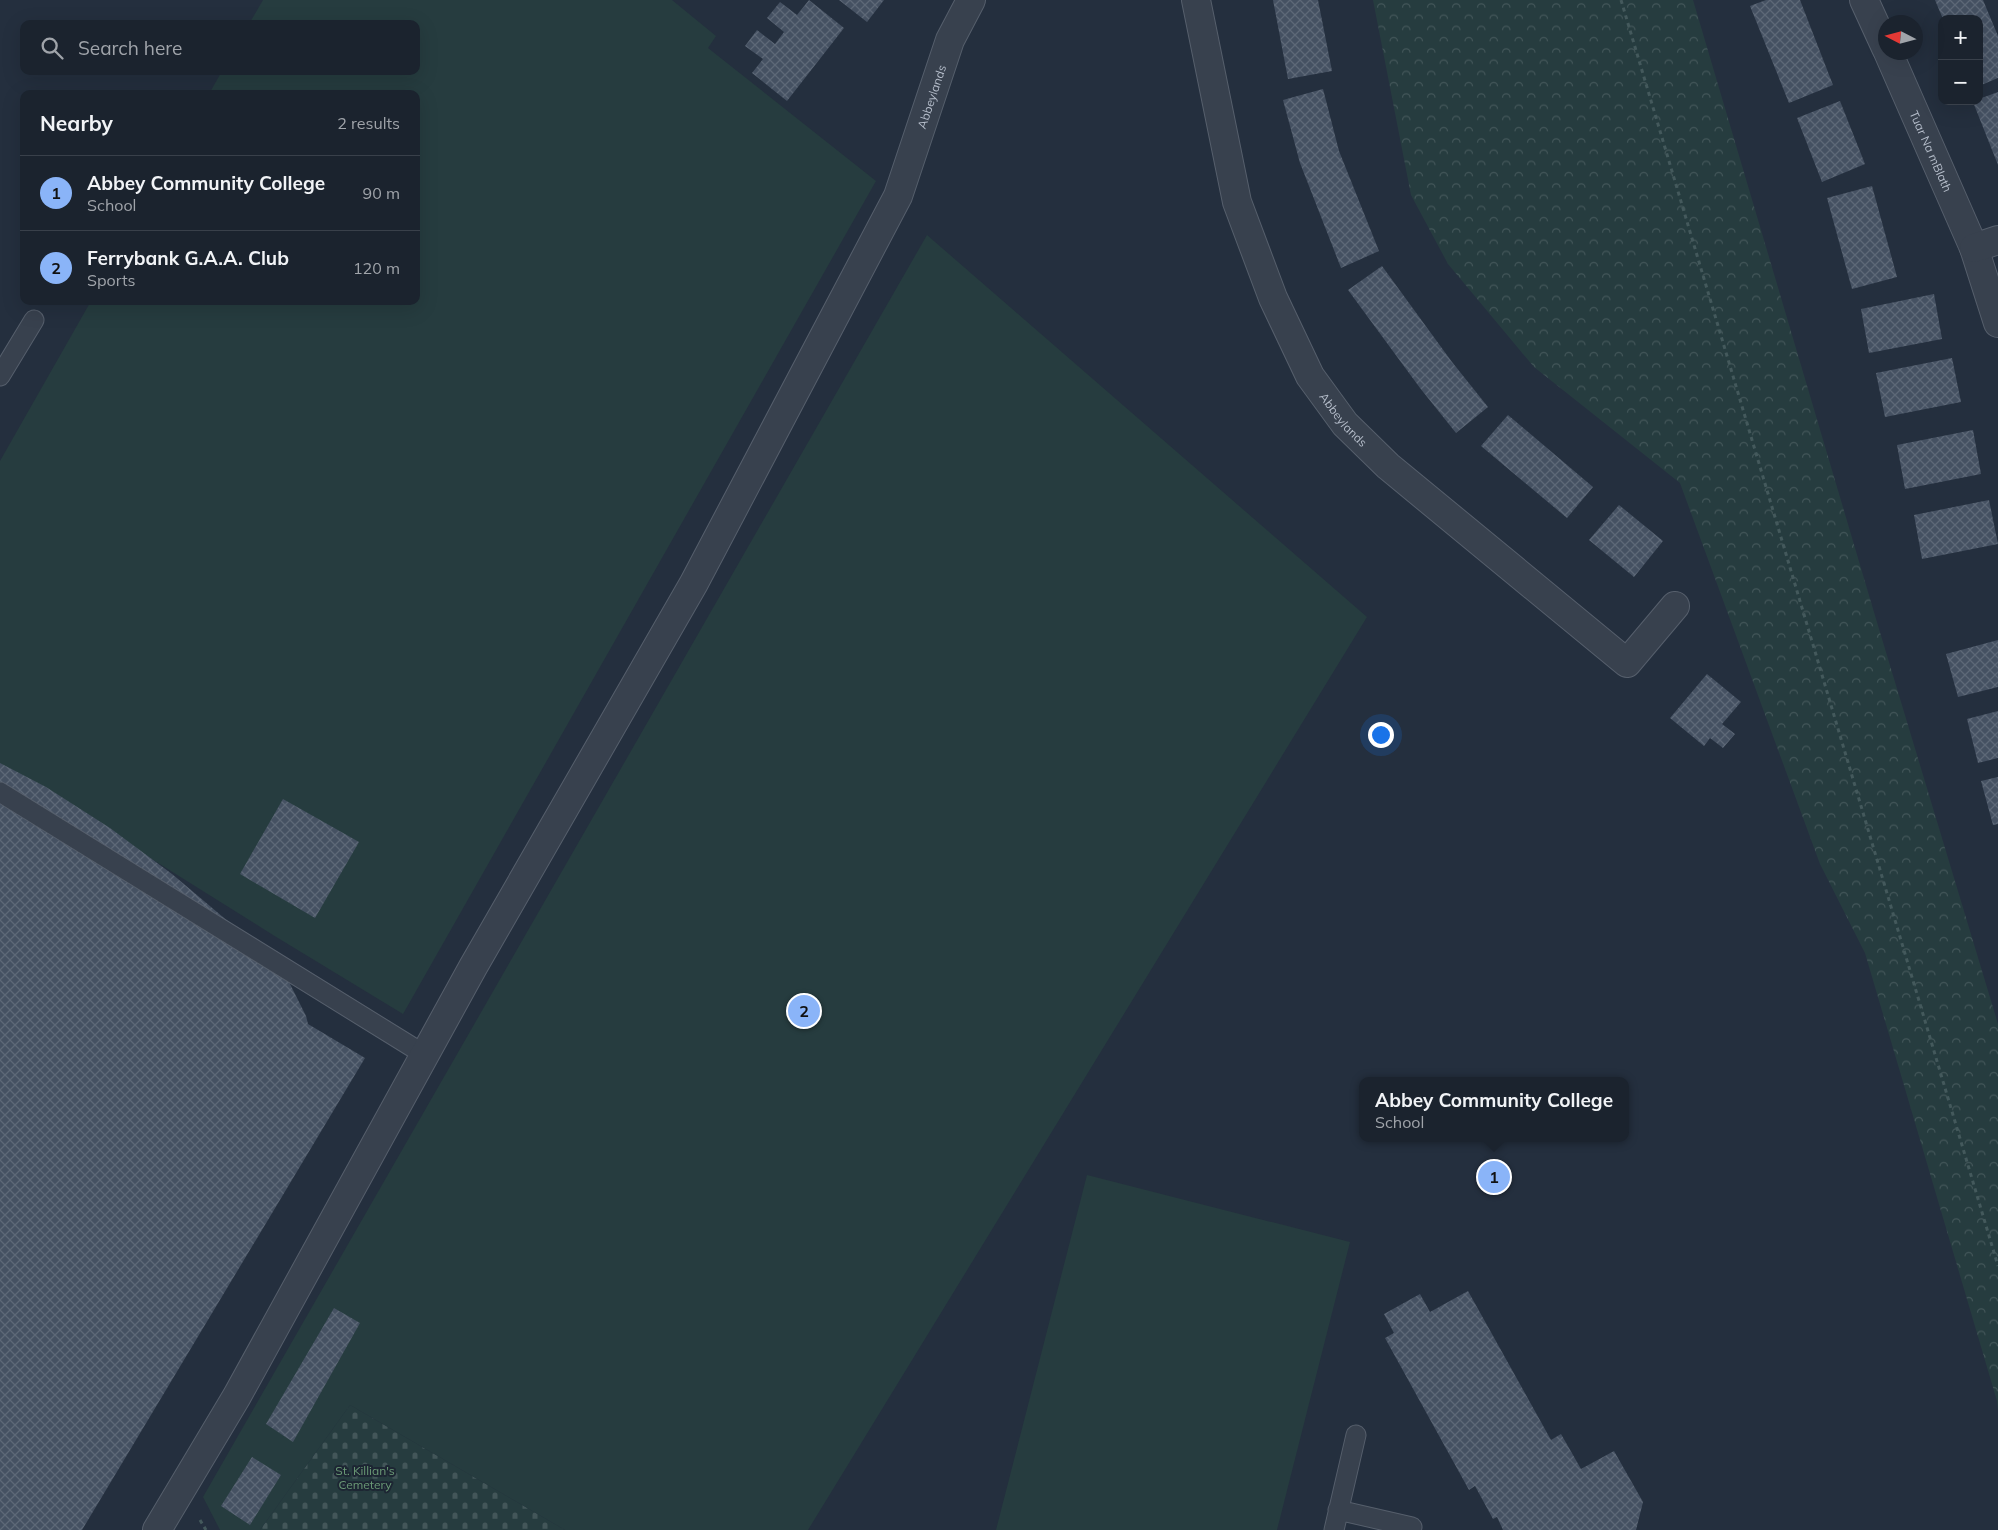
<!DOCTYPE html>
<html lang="en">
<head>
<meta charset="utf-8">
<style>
	body { margin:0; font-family:Mulish,sans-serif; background:#282f3a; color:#f1f3f6 }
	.controls { position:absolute; right:15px; top:15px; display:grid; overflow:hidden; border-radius:10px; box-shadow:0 5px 20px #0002 }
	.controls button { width:45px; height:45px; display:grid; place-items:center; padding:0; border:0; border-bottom:1px solid #39404a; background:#1b232e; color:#f1f3f6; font:25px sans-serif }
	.compass { position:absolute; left:1878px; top:15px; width:45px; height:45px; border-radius:50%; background:#1b232e; box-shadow:0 5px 20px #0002; rotate:276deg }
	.you { position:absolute; left:1380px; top:734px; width:18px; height:18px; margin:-12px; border:4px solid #fff; border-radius:50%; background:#1a73e8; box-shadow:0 0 0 8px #1a73e833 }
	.badge { display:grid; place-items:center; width:32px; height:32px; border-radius:50%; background:#8ab4f8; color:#111; font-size:16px; font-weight:700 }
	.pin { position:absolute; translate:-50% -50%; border:2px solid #fff; box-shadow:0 1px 5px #0006 }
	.popup { position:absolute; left:1359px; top:1077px; width:270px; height:65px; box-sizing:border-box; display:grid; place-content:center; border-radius:10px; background:#1b232e; filter:drop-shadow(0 1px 4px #0005); font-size:16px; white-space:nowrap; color:#a0a4aa }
	.popup b { font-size:19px; color:#f1f3f6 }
	.popup::after { content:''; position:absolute; left:50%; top:100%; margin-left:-10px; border:10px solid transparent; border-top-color:#1b232e }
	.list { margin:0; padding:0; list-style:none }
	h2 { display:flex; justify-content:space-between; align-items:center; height:65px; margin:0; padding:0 20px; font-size:21px }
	h2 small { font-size:16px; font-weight:400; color:#a0a4aa }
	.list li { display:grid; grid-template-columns:32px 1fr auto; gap:15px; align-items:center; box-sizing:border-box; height:75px; padding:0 20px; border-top:1px solid #39404a }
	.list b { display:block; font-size:19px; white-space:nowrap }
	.list p { margin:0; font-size:16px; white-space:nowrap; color:#a0a4aa }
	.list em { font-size:16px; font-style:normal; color:#a0a4aa }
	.icon { flex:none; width:28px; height:28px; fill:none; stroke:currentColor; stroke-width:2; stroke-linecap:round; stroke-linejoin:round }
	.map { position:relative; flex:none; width:1998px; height:1530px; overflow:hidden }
	.search { position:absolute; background:#1b232e; box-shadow:0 5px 20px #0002; left:20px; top:20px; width:400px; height:55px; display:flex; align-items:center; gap:12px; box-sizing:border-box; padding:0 18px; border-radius:10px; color:#a0a4aa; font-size:19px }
	.panel { position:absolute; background:#1b232e; box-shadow:0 5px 20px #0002; left:20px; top:90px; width:400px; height:215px; border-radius:10px }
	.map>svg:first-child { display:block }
	.forest { fill:url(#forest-crowns) }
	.cemetery { fill:url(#cemetery-stones) }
	.green { fill:#263c3f }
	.building { fill:url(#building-cross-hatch) }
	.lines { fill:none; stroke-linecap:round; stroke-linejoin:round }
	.service-casing { stroke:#565f6c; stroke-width:21 }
	.minor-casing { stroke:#565f6c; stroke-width:30 }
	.path { stroke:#44595c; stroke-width:3; stroke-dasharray:4 4; stroke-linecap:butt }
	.service { stroke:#38414e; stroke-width:19 }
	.minor { stroke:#38414e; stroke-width:28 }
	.labels { text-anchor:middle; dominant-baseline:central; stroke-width:4; stroke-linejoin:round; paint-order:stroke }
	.street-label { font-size:12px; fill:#b4bcc9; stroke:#1d2633 }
	.park-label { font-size:12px; fill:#6b9a76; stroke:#1d2633 }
</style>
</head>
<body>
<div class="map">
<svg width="1998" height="1530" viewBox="0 0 1998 1530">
	<defs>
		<pattern id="forest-crowns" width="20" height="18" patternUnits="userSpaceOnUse" patternTransform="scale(1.25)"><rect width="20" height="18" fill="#263c3f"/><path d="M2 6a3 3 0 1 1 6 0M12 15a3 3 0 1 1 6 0" fill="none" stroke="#435659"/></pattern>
		<pattern id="cemetery-stones" width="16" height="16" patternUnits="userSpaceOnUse" patternTransform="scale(1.25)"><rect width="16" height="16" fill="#263c3f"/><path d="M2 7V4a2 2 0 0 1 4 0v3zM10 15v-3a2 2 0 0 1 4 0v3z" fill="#435659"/></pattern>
		<pattern id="building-cross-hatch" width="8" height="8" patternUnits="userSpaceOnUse" patternTransform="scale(1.25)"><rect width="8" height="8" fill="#455162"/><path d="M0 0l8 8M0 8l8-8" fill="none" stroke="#5d6877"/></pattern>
	</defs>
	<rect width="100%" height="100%" fill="#242f3e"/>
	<path class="forest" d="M 1373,0 L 1693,0 L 1876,619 L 1998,1024 L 1998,1411 L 1997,1401 L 1865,953 L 1820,864 L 1680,483 L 1534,367 L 1448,264 L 1411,195 Z"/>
	<path class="cemetery" d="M 350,1405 L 565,1530 L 260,1530 Z"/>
	<path class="green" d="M 263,0 L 672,0 L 716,36 L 708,48 L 876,181 L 403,1014 L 273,935 L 0,764 L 0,461 L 91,301 L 416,301 L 416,94 L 209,94 L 222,71 L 416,71 L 416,24 L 249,24 Z
		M 927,235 L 1367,617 L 808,1530 L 565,1530 L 350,1405 L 260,1530 L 220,1530 L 203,1497 Z
		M 1087,1175 L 1350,1242 L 1277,1530 L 996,1530 Z"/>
	<path class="building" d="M 809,0 L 844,28 L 787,101 L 752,73 L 763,59 L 745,46 L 757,30 L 775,44 L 784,32 L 767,18 L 780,2 L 797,15 Z
		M 839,0 L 884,0 L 867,22 Z
		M 1273,0 L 1318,0 L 1332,71 L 1288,79 Z
		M 1766,0 L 1800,0 L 1833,85 L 1789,103 L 1750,6 Z
		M 1935,0 L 1983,0 L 1998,36 L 1998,78 L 1979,86 L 1979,19 L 1943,19 Z
		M 1323,89 L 1339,151 L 1379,251 L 1341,268 L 1300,163 L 1283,100 Z
		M 1998,92 L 1998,165 L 1973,102 L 1979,101 L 1979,99 Z
		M 1840,101 L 1865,164 L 1822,182 L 1797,118 Z
		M 1872,186 L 1897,277 L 1852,289 L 1827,198 Z
		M 1382,266 L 1452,362 L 1488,407 L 1456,433 L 1420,388 L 1348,290 Z
		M 1934,294 L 1942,339 L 1869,353 L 1861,309 Z
		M 1952,358 L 1961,402 L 1885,417 L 1876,373 Z
		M 1508,415 L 1593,487 L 1567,518 L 1481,446 Z
		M 1973,430 L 1981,474 L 1905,489 L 1897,445 Z
		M 1989,500 L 1998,544 L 1922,559 L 1914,515 Z
		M 1619,505 L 1663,541 L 1634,577 L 1589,540 Z
		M 1998,640 L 1998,687 L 1958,697 L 1946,654 Z
		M 1707,674 L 1741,702 L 1722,724 L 1735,734 L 1723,748 L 1710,738 L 1704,746 L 1670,718 Z
		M 1998,711 L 1998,758 L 1978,763 L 1967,719 Z
		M 0,763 L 46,787 L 110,828 L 172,874 L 230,923 L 286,976 L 306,1016 L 308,1024 L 365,1058 L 82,1530 L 0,1530 Z
		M 1998,777 L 1998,824 L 1993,825 L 1981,781 Z
		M 283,799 L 359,842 L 315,918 L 240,874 Z
		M 1468,1291 L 1551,1440 L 1561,1434 L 1581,1469 L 1614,1451 L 1643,1502 L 1636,1530 L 1503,1530 L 1497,1517 L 1493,1519 L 1475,1486 L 1469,1490 L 1385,1338 L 1394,1333 L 1384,1314 L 1420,1294 L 1430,1312 Z
		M 334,1308 L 360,1323 L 293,1442 L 266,1424 Z
		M 252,1457 L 281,1475 L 250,1525 L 221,1506 Z"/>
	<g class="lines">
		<g class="service-casing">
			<path id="service" d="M 0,376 L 34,320
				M 0,792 L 425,1055
				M 1338,1510 L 1412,1527
				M 1334,1530 L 1356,1435"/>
		</g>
		<g class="minor-casing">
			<g id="minor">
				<path id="s1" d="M 1196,0 L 1237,202 L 1273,298 L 1310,376 L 1345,424 L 1388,466 L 1627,663 L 1675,606"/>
				<path d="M 1864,0 L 1886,48"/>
				<path id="s2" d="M 1888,52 L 1974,248 L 1998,323"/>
				<path d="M 1974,248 L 1998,240"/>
				<path id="s3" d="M 157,1530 L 237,1396 L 473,967 L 694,583 L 898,196 L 950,40 L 971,0"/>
			</g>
		</g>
		<path class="path" d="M 1621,0 L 1998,1266
			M 200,1520 L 206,1530"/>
		<use href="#service" class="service"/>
		<use href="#minor" class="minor"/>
	</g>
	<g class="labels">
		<g class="street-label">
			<text stroke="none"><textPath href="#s3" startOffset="1631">Abbeylands</textPath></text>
			<text stroke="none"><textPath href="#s2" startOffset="108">Tuar Na mBlath</textPath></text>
			<text stroke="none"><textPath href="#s1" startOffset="450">Abbeylands</textPath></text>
		</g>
		<g class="park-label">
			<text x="365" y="1470">St. Killian's<tspan x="365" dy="14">Cemetery</tspan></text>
		</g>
	</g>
</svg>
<div class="controls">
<button>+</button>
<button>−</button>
</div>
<svg class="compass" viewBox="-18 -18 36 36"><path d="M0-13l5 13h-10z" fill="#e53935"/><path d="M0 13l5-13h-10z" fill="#a0a4aa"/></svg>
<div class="you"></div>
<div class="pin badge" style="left:1494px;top:1177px">1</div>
<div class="popup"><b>Abbey Community College</b>School</div>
<div class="pin badge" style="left:804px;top:1011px">2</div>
<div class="search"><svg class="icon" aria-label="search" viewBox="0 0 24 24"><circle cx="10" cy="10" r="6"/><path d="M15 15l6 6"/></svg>Search here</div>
<section class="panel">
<h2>Nearby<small>2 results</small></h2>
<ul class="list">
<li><span class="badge">1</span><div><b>Abbey Community College</b><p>School</p></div><em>90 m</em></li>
<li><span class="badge">2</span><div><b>Ferrybank G.A.A. Club</b><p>Sports</p></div><em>120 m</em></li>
</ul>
</section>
</div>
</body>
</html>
